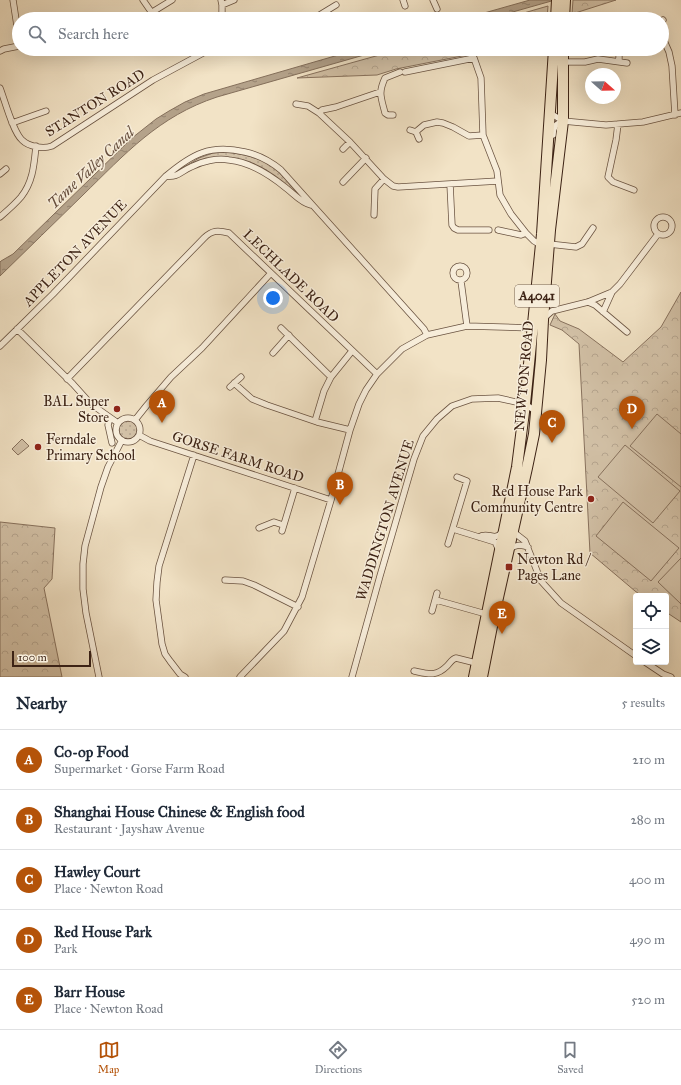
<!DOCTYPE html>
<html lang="en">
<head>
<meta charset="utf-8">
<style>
	body { margin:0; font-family:"IM FELL Great Primer",serif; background:#f2f2f3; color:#1f2937 }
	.controls { position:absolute; right:12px; bottom:12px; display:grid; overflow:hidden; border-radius:4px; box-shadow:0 4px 16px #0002 }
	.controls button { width:36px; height:36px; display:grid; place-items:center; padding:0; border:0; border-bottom:1px solid #e0e1e3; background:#fff; color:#1f2937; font:20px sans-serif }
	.compass { position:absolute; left:585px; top:68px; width:36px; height:36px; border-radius:50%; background:#fff; box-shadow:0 4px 16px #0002; rotate:110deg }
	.scale { position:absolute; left:12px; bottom:10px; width:79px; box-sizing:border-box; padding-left:4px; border:2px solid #3d2315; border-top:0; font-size:11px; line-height:14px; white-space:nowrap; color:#3d2315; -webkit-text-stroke:3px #f7edda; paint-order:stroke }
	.you { position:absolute; left:273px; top:298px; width:14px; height:14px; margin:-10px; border:3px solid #fff; border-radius:50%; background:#1a73e8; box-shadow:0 0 0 6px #1a73e833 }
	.badge { display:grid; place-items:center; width:26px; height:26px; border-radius:50%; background:#b45309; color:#fff; font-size:13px; font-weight:700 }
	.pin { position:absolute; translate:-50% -33px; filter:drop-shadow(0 1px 2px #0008) }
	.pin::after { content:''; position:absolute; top:21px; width:14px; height:12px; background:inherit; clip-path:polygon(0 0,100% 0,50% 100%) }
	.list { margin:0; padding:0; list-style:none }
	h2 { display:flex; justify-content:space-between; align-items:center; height:52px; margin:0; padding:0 16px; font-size:17px }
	h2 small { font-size:13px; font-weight:400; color:#747a83 }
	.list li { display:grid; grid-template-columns:26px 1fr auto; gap:12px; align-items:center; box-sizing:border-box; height:60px; padding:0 16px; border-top:1px solid #e0e1e3 }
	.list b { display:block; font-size:15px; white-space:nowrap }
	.list p { margin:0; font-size:13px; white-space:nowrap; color:#747a83 }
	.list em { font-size:13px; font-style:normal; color:#747a83 }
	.icon { flex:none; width:22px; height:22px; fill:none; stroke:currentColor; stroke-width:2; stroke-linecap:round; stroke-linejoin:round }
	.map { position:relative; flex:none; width:681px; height:677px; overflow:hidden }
	.search { position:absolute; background:#fff; box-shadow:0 4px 16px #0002; left:12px; right:12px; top:12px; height:44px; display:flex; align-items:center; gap:10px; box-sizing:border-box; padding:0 14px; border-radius:22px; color:#747a83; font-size:15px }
	.sheet { height:352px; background:#fff }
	nav { display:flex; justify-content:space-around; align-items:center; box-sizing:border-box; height:56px; border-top:1px solid #e0e1e3; background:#fff; font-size:11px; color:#747a83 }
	nav a { display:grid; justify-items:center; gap:2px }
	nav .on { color:#b45309 }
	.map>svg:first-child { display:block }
	.grass { fill:url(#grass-dots); stroke:#88725e }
	.forest { fill:url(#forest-crowns); stroke:#88725e }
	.pitch { fill:#d3c2a8; stroke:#88725e }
	.water { fill:url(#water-ripples); stroke:#846f5b }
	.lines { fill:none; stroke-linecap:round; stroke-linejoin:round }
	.street-casing { stroke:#6a5341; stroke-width:7 }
	.highway-casing { stroke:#3d2315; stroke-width:12 }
	.street { stroke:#f7edda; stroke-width:5.5 }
	.highway { stroke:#f2e3c6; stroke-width:10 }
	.poi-dot { fill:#8f2418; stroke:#f7edda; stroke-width:1.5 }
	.labels { text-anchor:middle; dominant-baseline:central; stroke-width:3; stroke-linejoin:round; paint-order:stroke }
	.shield { fill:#f7edda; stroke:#756050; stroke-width:1 }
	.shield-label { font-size:13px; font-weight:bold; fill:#3d2315 }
	.street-label { font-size:14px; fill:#3d2315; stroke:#f7edda }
	.poi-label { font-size:14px; fill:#3d2315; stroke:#f7edda; text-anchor:end }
	.water-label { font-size:15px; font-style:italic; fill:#674f3e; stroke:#f7edda }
</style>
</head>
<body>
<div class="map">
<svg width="681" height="677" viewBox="0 0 681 677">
	<defs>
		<pattern id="grass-dots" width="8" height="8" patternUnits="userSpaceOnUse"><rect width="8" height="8" fill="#d3c2a8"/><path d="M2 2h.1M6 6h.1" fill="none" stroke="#b6a690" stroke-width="1.8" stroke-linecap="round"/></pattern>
		<pattern id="forest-crowns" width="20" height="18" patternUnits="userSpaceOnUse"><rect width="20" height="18" fill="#d3c2a8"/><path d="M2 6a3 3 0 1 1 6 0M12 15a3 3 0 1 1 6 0" fill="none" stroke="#b6a690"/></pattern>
		<pattern id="water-ripples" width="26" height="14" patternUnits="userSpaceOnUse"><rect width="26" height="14" fill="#b4a28a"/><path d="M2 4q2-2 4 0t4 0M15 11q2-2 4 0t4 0" fill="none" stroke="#948470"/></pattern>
	</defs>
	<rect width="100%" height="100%" fill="#f2e3c6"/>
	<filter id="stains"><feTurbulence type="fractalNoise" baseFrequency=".005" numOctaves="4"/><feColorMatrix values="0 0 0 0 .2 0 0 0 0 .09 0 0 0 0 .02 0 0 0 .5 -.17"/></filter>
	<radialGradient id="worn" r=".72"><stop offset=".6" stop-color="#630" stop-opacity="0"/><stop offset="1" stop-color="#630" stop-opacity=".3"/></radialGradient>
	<path class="grass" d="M 226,152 C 242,154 259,157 273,167 C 282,174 289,184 296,192 L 295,192 L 254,165 L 214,158 L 174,173 L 199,158 L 213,153 Z
		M119 430a9 9 0 1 1 18 0a9 9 0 1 1-18 0Z"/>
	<path class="forest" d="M 573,0 L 616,0 L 572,14 Z
		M 548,6 L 547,19 L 503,19 Z
		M 401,49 L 462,49 L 467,55 L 396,69 L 377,75 L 297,78 Z
		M 681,292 L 681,622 L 666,612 L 666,596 L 642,596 L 635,591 L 590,553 L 579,344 L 562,330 L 550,325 L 555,314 L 560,321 L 579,329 L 623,362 L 661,327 Z
		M 0,522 L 55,528 L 52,579 L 44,588 L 62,677 L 0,677 Z"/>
	<path class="pitch" d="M 657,414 L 681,434 L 681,487 L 630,446 Z
		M 22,439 L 29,446 L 18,455 L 12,449 Z
		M 625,445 L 680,491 L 653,523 L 598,477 Z
		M 623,502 L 679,548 L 651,581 L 596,536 Z
		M 681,558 L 681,604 L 658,582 Z"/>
	<path class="water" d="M 530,0 L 555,0 L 488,19 L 463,19 Z
		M 359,49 L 385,49 L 217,97 C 159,116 125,154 83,195 C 55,222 28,249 0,276 L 0,262 L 1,261 L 13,254 L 132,138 L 156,119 L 169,111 L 185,102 L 204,94 Z"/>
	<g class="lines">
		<g class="street-casing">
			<path id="street" d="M 13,0 L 19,39
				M 143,0 L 152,13
				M 221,0 L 222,5 L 222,19
				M 403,0 L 405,6
				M 433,0 L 437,9
				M 222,5 L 234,0
				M 141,19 L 172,0
				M 313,19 L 336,5
				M 662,21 L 663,20
				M 662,36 L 669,52 L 672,66 L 675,115
				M 0,51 L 4,49 L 19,46
				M 468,51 L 474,58 L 481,78 L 483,135 L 497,171 L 500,195 L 511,214 L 526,233 L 534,241 L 541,245
				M 563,62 L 585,62 L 598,59 L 627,63
				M 619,62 L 619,54
				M 405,72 L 474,58
				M 0,88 C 5,101 13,132 22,140 C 29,147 43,149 52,146 L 153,80 L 205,52 L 207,49
				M 296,104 L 308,106 L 319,113 L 322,110 L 336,107 L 380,92
				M 319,113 L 350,142 L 384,179 L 393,186 L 398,187 L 498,181
				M 550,113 L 563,121 L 606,125 L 643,122 L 681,113
				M 393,115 L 388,115 L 385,113 C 381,97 378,93 385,78 L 400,72
				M 12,123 L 46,111
				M 618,124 L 616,140 L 608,177 L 613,182 L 634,190
				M 410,130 L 416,132 L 419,139
				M 416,132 L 418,130 L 424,125 L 437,122 L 443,123 L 453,127 L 469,136 L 483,135
				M 553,135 C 553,128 555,124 563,121
				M 343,149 L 350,142
				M 0,174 L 6,169
				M 166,176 C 178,178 181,171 191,167 C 202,161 217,158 229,160 C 251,162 270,175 286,188 C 294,194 301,203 311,205
				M 343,182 L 366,158
				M 450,184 L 452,225 L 454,228 L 458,230 L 489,230
				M 374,215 L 375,189 L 384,179
				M 0,217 C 7,211 15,204 21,197 C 33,182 34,165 36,146
				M654 226a9 9 0 1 1 18 0a9 9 0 1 1-18 0Z
				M 498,230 L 521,235 L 526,233
				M 549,244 L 576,247 L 582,244 L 593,228
				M453 273a7 7 0 1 1 14 0a7 7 0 1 1-14 0Z
				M 461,281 L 467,326
				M 588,302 L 595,305 L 627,332
				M 603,312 L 612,292 L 620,284 L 658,234
				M 544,318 L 552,311 L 588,302 L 612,292
				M 281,328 L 331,377 L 352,351
				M 17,329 L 73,384 L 91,404 L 118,423
				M 0,346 L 53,294 L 166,176 C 192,154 210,144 245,152 C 259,155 270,161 281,170 L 424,329 L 427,335
				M 273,353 L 289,335
				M 67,379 L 204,238 C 212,230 218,230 229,233 L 377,374
				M 234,383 L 252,399 L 267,405 L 317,422 L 350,430
				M 230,387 L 241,377
				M 110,418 L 108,425 L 112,443
				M116 430a12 12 0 1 1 24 0a12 12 0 1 1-24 0Z
				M 135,420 L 147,405 L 171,377 L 202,348 L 271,273
				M 315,421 L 324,391 L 331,377
				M 139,435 L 150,441 L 331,500
				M 259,528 L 274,522 L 283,525
				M 453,529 L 495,542 L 499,550
				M 514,530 L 516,534 L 525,541 L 541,581 L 561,603 L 636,656
				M 282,531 L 295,488
				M 479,537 C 488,531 495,542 502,532
				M 448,544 L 467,481 L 457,477
				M 509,549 C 516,545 520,544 528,547
				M 225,580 L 243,581 L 254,585 L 298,607
				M 436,600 L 486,614
				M 432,611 L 437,593
				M 645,662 L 663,674 L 671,677
				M 414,671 C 428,674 436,677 447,666 C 450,663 452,659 456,658 L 476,663
				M 99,677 L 86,613 L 83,589 L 83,564 L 85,546 L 101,487 L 108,467 L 122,440
				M 185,677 L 180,674 L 170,661 L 165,654 L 162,644 L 156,600 L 157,582 L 159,566 L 194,455
				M 240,677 L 284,631 L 302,597 L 331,500 L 350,430 L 359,404 L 366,390 L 377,374 L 402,349 L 427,335 L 467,326 L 533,328
				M 352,677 L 380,576 L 414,459 L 423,436 L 437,419 L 452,406 L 472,399 L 498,398 L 525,404 L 534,410 L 535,413"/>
		</g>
		<g class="highway-casing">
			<path id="highway" d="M 556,19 L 557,0
				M 564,19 L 565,0
				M 474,677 L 517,467 L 525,404 L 542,234 L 554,49
				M 482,677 L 495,611 L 527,468 L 534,434 L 541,360 L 543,320 L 550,230 L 563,121 L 563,49"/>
		</g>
		<use href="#street" class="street"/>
		<use href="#highway" class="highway"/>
	</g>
	<g class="poi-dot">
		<circle cx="117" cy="409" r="4"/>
		<circle cx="38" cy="447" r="4"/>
		<circle cx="591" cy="499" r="4"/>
		<rect x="505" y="563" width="8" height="8" rx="2"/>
	</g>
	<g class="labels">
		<rect class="shield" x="515" y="285" width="44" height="22" rx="3"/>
		<g class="shield-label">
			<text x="537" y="296">A4041</text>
		</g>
		<g class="street-label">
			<text transform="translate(95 103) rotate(-32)">STANTON ROAD</text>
			<text transform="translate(75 253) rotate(-46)">APPLETON AVENUE</text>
			<text transform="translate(291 276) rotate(44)">LECHLADE ROAD</text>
			<text transform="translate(524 376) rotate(-85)">NEWTON ROAD</text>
			<text transform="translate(238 457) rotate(18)">GORSE FARM ROAD</text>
			<text transform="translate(385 520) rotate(-73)">WADDINGTON AVENUE</text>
		</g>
		<g class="poi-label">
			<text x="109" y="401">BAL Super<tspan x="109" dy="16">Store</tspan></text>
			<text x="46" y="439" text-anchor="start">Ferndale<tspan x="46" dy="16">Primary School</tspan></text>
			<text x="583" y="491">Red House Park<tspan x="583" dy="16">Community Centre</tspan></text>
			<text x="517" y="559" text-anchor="start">Newton Rd /<tspan x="517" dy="16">Pages Lane</tspan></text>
		</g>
		<g class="water-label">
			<text transform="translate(91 168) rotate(-43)">Tame Valley Canal</text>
		</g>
	</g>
	<rect width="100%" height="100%" filter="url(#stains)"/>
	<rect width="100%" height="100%" fill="url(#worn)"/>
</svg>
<div class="controls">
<button><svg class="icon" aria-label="locate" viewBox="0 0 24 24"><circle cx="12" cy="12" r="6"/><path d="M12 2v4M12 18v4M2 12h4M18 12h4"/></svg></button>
<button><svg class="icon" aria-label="layers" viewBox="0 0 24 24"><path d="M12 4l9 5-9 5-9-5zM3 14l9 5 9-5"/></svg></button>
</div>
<svg class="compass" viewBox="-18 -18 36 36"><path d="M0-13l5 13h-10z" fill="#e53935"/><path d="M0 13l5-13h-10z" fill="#747a83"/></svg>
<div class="scale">100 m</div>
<div class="you"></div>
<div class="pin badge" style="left:162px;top:423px">A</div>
<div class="pin badge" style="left:340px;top:505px">B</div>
<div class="pin badge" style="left:552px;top:443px">C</div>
<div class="pin badge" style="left:632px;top:429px">D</div>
<div class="pin badge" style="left:502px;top:634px">E</div>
<div class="search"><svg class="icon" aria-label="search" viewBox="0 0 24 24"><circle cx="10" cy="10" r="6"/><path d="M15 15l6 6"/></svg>Search here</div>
</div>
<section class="sheet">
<h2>Nearby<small>5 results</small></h2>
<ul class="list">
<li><span class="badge">A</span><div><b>Co-op Food</b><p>Supermarket · Gorse Farm Road</p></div><em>210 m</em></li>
<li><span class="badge">B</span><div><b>Shanghai House Chinese &amp; English food</b><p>Restaurant · Jayshaw Avenue</p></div><em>280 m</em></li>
<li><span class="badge">C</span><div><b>Hawley Court</b><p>Place · Newton Road</p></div><em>400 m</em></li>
<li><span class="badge">D</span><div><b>Red House Park</b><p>Park</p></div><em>490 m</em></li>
<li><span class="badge">E</span><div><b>Barr House</b><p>Place · Newton Road</p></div><em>520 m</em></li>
</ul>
</section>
<nav>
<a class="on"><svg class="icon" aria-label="map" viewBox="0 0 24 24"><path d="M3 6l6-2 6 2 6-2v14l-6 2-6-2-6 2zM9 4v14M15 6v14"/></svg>Map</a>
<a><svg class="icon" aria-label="directions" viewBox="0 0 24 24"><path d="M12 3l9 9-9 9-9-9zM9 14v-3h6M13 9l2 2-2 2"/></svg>Directions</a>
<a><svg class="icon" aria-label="saved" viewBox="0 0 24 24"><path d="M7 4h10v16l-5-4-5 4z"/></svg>Saved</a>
</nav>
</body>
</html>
